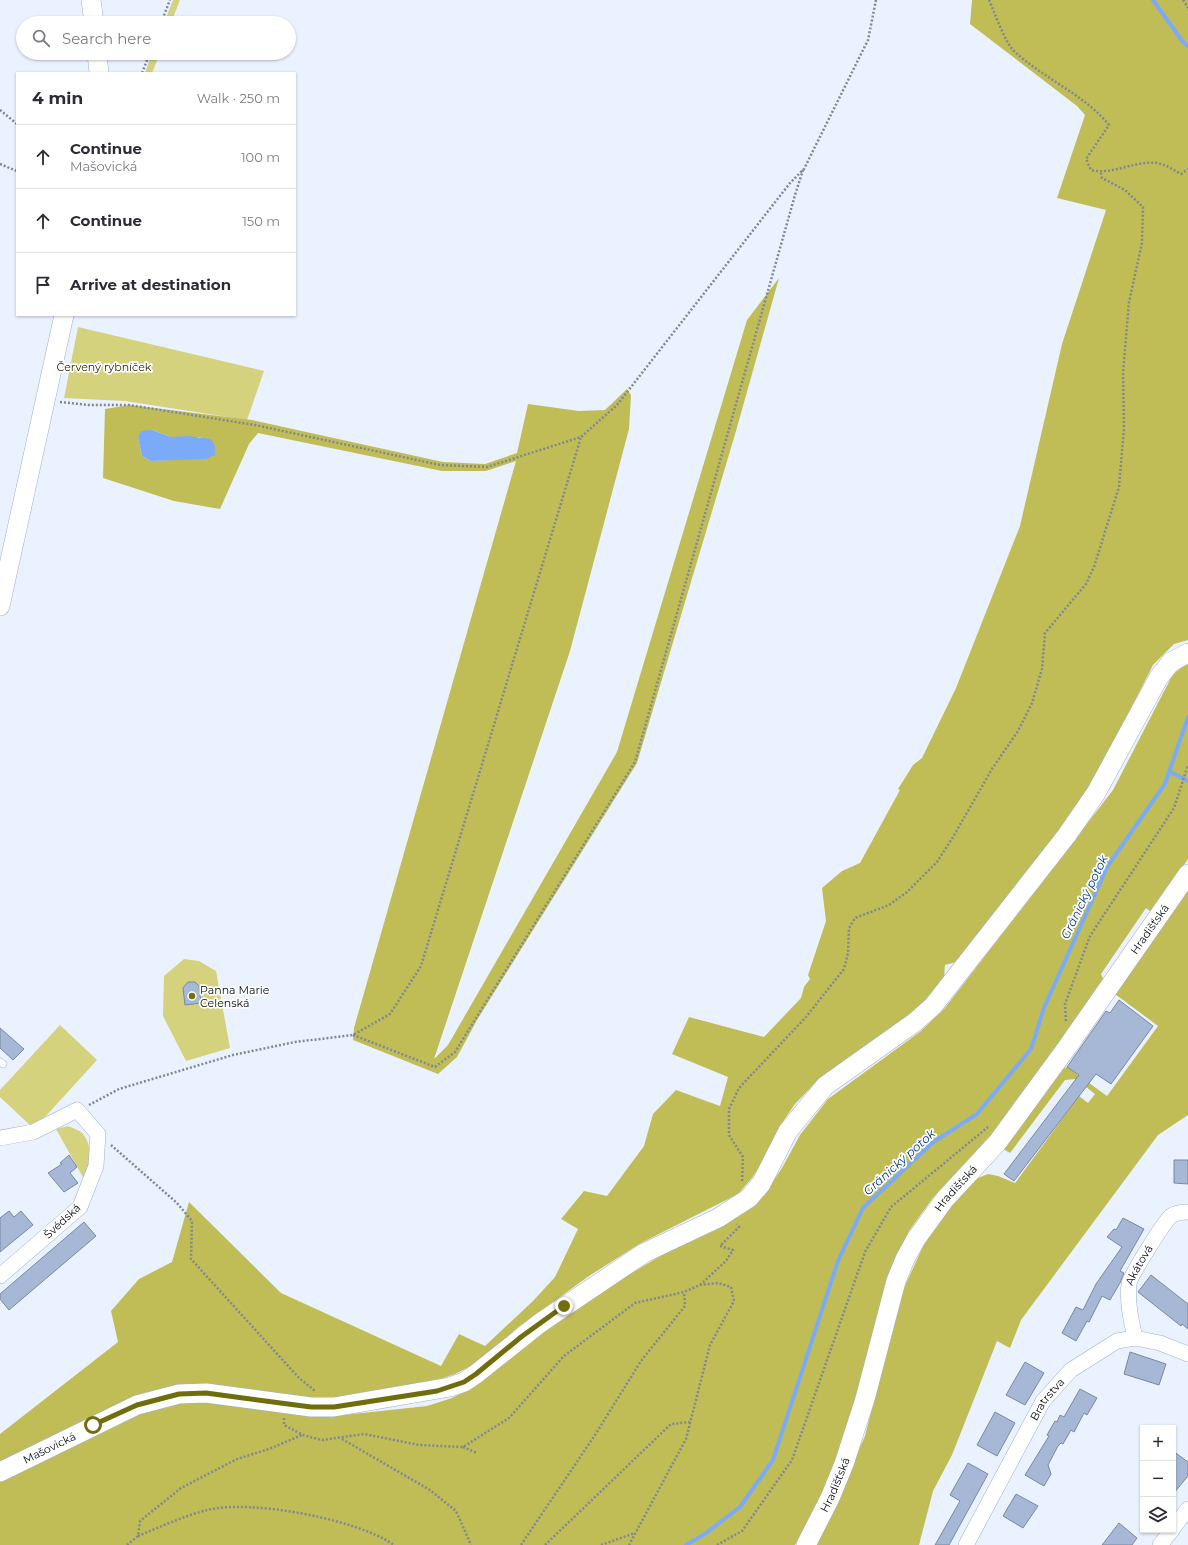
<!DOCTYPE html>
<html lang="en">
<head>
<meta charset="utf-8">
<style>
	body { margin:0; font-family:Montserrat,sans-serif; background:#f7f7f7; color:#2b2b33 }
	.controls { position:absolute; right:12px; bottom:12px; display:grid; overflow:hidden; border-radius:0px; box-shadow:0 1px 3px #0004 }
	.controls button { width:36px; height:36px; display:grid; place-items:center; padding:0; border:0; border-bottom:1px solid #e1e1e2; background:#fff; color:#2b2b33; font:20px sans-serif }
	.stop { position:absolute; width:12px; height:12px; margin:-9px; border:3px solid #706d0c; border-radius:50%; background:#fff }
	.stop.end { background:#706d0c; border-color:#fff; box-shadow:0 1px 4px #0008 }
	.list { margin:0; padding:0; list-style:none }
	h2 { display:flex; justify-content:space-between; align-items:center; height:52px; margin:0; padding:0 16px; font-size:17px }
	h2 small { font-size:13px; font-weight:400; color:#7c7c81 }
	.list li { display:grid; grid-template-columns:26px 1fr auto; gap:12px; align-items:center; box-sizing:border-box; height:64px; padding:0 16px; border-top:1px solid #e1e1e2 }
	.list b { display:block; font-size:15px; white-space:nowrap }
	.list p { margin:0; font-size:13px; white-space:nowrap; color:#7c7c81 }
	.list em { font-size:13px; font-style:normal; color:#7c7c81 }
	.icon { flex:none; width:22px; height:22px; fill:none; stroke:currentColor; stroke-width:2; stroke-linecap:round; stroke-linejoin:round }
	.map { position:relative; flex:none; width:1188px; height:1545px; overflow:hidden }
	.search { position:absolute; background:#fff; box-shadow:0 1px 3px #0004; left:16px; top:16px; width:280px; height:44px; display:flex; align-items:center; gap:10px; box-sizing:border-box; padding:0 14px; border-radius:22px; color:#7c7c81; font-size:15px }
	.panel { position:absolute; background:#fff; box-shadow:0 1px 3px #0004; left:16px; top:72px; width:280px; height:244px; border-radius:0px }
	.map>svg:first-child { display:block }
	.green { fill:#d4d27d }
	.forest { fill:#c0bd56; fill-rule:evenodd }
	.water { fill:#7baaf9 }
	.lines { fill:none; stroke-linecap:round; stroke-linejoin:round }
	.stream { stroke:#7baaf9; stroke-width:4 }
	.building { fill:#a6b8d5; stroke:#7888a4 }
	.service-casing { stroke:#9dafcc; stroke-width:8 }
	.minor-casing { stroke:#9dafcc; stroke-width:16 }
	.tertiary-casing { stroke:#9dafcc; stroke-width:20 }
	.path { stroke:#818793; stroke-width:2.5; stroke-dasharray:2 2; stroke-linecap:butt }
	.service { stroke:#fff; stroke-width:7 }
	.minor { stroke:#fff; stroke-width:15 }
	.tertiary { stroke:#fff; stroke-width:19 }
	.route { stroke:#706d0c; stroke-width:5 }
	.poi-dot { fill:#706d0c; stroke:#fff; stroke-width:1.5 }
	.labels { text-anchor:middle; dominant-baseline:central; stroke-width:3.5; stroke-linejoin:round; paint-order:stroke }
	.park-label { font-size:11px; fill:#2e2c00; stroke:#fff }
	.street-label { font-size:11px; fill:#060c15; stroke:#fff }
	.poi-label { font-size:11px; fill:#060c15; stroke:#fff; text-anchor:start }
	.water-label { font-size:12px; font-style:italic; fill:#00368f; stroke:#fff }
</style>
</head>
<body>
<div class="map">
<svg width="1188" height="1545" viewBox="0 0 1188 1545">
	<rect width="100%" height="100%" fill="#ebf2ff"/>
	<path class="green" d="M 173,0 L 180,0 L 171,23 L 164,23 Z
		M 152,53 L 160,53 L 152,73 L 145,73 Z
		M 78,327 L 264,371 L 247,420 L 125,401 L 64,398 Z
		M 184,959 L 199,961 L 216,971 L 230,1048 L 186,1061 L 163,1016 L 164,976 Z
		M 60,1025 L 97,1060 L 34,1129 L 0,1097 L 0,1090 Z
		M 68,1126 C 72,1128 79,1130 82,1133 C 94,1146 90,1165 84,1179 L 56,1129 Z"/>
	<path class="forest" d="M 972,0 L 1188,0 L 1188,640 L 1174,644 L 1153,665 L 1093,783 L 1062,828 L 956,962 L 945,965 L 944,978 L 929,997 L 909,1015 L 815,1083 L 795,1104 L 784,1120 L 764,1159 L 752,1178 L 738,1194 L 641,1243 L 589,1276 L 517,1328 L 487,1356 L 473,1365 L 455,1374 L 432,1382 L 333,1398 L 134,1397 L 0,1462 L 0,1434 L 118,1342 L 111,1311 L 139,1279 L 172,1262 L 189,1202 L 281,1293 L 441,1366 L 459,1334 L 485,1346 L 533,1301 L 555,1277 L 578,1229 L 561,1219 L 584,1191 L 607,1196 L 644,1146 L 653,1114 L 676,1090 L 720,1106 L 728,1077 L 672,1054 L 689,1017 L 764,1037 L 801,998 L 804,987 L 810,979 L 808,975 L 826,921 L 822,888 L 842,871 L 860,863 L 900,790 L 898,789 L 913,765 L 922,758 L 956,688 L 1020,526 L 1062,344 L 1106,210 L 1057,198 L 1085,115 L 1077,106 L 970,24 Z
		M 779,278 L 736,431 L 637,763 L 477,1020 L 457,1057 L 438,1074 L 353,1040 L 354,1028 L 516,461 L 486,471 L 442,471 L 258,433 L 249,444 L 220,509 L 174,501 L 103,478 L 105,409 L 129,405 L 252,420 L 443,462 L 485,464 L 517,453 L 528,404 L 579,411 L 605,410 L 627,389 L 631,395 L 629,429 L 570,651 L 434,1059 L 448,1045 L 617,752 L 747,320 ZM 152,430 L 171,437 L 201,437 L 187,459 L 151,461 L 142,456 L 138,438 Z
		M 1188,663 L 1188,859 L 1151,912 L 1146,908 L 1101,974 L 1104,980 L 1001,1124 L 932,1199 L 909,1231 L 888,1278 L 846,1433 L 825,1488 L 795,1545 L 0,1545 L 0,1482 L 140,1414 L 180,1403 L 205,1402 L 334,1416 L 427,1406 L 452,1398 L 474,1387 L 521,1348 L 613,1284 L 679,1245 L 768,1189 L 782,1168 L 800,1135 L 828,1099 L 921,1031 L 945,1008 L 1113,790 L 1173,674 Z
		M 1188,889 L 1188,1115 L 1158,1135 L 1021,1320 L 1010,1348 L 997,1341 L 952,1455 L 933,1491 L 919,1545 L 815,1545 L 865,1436 L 899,1299 L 924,1244 L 951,1205 L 978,1178 L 988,1174 L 998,1176 L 1015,1183 L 1079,1096 L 1088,1103 L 1095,1094 L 1076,1079 L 1065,1080 L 1010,1153 L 1000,1147 L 1056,1072 L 1067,1067 L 1107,1096 L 1158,1026 L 1115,994 Z"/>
	<path class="water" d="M 152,430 L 171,437 L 188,436 L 211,439 L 215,446 L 215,455 L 206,459 L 151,461 L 142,456 L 138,438 L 141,431 Z"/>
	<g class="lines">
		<path class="stream" d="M 1153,0 L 1183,42 L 1188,46
			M 1169,771 L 1188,781
			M 686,1545 L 705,1534 L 740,1507 L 773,1460 L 838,1261 L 863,1208 L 932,1143 L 977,1114 L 1031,1049 L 1044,1008 L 1107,867 L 1165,784 L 1188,717"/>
	</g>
	<path class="building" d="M 188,982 L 195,982 L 199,986 L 201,1003 L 185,1005 L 183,988 Z
		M 1119,1000 L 1153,1026 L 1111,1084 L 1096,1074 L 1014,1181 L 1004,1174 L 1079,1075 L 1067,1067 L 1106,1011 L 1110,1013 Z
		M 0,1028 L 24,1049 L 13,1060 L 0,1048 Z
		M 69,1155 L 77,1167 L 70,1173 L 78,1183 L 64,1192 L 48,1173 L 62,1164 L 60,1163 Z
		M 1174,1160 L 1188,1160 L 1188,1184 L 1174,1183 Z
		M 9,1211 L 14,1217 L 21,1211 L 33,1225 L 0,1252 L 0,1218 Z
		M 1123,1218 L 1144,1229 L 1120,1271 L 1124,1273 L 1120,1283 L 1110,1300 L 1102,1296 L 1089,1322 L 1087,1321 L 1076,1341 L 1062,1333 L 1076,1307 L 1083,1310 L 1096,1284 L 1122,1247 L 1107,1237 L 1114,1229 L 1116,1230 Z
		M 84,1222 L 96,1236 L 9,1310 L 0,1299 L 0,1294 Z
		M 1151,1275 L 1188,1304 L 1188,1329 L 1182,1324 L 1181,1326 L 1138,1292 Z
		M 1130,1352 L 1166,1364 L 1159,1385 L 1124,1374 Z
		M 1025,1362 L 1044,1373 L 1025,1405 L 1006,1395 Z
		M 1080,1389 L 1097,1398 L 1087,1415 L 1084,1413 L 1074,1432 L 1071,1430 L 1063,1444 L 1061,1443 L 1058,1446 L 1048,1465 L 1051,1474 L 1044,1486 L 1025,1475 L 1049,1436 L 1047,1435 L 1055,1421 L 1057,1422 L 1060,1415 L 1064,1417 Z
		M 995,1412 L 1015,1423 L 997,1456 L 977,1445 Z
		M 1173,1451 L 1188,1462 L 1188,1476 L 1173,1494 Z
		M 968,1463 L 988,1474 L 949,1545 L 935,1545 L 960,1501 L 950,1495 Z
		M 1016,1494 L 1038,1506 L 1023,1528 L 1003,1516 Z
		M 1119,1523 L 1137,1538 L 1132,1545 L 1102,1545 Z"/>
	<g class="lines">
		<g class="service-casing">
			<path id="service" d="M 0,1062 L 3,1064"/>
		</g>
		<g class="minor-casing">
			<g id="minor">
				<path d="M 0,1138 L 33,1132 L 77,1110 L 98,1134 L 96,1166 L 80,1207 L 0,1276"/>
				<path id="s1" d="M 1135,1338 C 1131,1320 1127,1302 1129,1284 C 1130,1276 1164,1222 1171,1216 C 1175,1213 1182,1212 1188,1212"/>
				<path d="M 1173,1528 L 1188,1509"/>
				<path id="s2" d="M 966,1545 L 1043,1401 L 1071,1370 L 1117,1341 L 1135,1338 L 1160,1343 L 1188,1354"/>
				<path d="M 1160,1545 L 1172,1530"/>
			</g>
		</g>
		<g class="tertiary-casing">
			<g id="tertiary">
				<path d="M 91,0 L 94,23"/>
				<path d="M 97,53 L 99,73"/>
				<path d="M 0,606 L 64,315"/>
				<path id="s3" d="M 0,1472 L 137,1405 L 179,1394 L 206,1393 L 311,1407 L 334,1407 L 450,1387 L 464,1382 L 476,1374 L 540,1323 L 644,1253 L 718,1218 L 749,1198 L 761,1184 L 788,1131 L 825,1086 L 915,1022 L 933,1006 L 1067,835 L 1096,793 L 1159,677 L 1171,662 L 1188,653"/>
				<path id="s4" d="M 806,1545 L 830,1498 L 844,1464 L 865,1399 L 896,1281 L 905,1259 L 916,1239 L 945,1199 L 997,1143 L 1068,1046 L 1188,874"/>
			</g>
		</g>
		<path class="path" d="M 989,0 C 994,11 1005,42 1013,50 C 1041,77 1085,95 1109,125 L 1086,159 L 1091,170 C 1115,176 1142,156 1164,165 C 1170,167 1175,171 1181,174 L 1188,169
			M 1183,0 L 1188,8
			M 161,23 L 170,0
			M 142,73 L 150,53
			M 0,110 L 17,124
			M 0,164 L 17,171
			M 60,402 L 89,405 L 129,405 L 255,425 L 440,465 L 487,467 L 581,437 L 617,405 L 790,183 L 804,169 L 868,40 L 876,0
			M 1066,1021 L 1065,1004 L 1090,936 L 1174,808 L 1188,765
			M 353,1035 L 435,1067 L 455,1052 L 635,762 L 795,195 L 803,170
			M 89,1105 L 119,1089 L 233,1055 L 295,1042 L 353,1035 L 390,1014 L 421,966 L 581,437
			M 111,1145 L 177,1203 L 192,1221 L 191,1259 L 299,1378 L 315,1391
			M 742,1181 L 743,1157 L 729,1135 L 729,1109 L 739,1088 L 806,1017 L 844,969 L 848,953 L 849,928 L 855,918 L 889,905 L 907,892 L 937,862 L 953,837 L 992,769 L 1018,731 L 1032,703 L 1042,669 L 1045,633 L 1086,584 L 1094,567 L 1119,487 L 1124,428 L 1123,373 L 1129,302 L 1142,243 L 1143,207 L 1125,190 L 1102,178 L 1101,173
			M 700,1285 L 726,1261 L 733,1250 L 720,1246 L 739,1227 L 737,1224
			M 284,1418 L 284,1425 L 303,1435 L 322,1440 L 364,1434 L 419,1445 L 463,1447 L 509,1418 L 564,1356 L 635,1303 L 684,1292 L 700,1285 L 718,1283 L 731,1287 L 734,1301 L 710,1345 L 686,1439 L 629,1545
			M 342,1439 L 430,1490 L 456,1511 L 471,1545
			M 463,1447 L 477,1453
			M 138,1536 C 160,1527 184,1516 207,1510 C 250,1499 357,1519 394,1545
			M 127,1545 L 138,1536 L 140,1521 L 181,1488 L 237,1459 L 269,1449 L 302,1435
			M 521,1545 L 595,1435 L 641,1361 L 685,1306 L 684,1292
			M 545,1545 L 671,1424 L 690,1422
			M 601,1545 L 635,1533
			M 717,1545 L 742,1531 L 792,1460 L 865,1252 L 891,1207 L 988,1127"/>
		<use href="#service" class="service"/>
		<use href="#minor" class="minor"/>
		<use href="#tertiary" class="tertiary"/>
	</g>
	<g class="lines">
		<path class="route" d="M 93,1425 L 137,1405 L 179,1394 L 206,1393 L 311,1407 L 334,1407 L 437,1391 L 464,1382 L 476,1374 L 521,1337 L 564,1306"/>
	</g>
	<circle class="poi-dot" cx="192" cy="996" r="4"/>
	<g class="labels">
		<g class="park-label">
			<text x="104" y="367">Červený rybníček</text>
		</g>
		<g class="street-label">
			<text stroke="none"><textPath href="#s4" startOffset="715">Hradišťská</textPath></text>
			<text stroke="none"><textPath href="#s4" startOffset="391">Hradišťská</textPath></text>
			<text transform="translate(62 1221) rotate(-43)">Švédská</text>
			<text stroke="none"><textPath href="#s1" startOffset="76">Akátová</textPath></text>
			<text stroke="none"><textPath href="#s2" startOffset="167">Bratrstva</textPath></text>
			<text stroke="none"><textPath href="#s3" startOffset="55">Mašovická</textPath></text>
			<text stroke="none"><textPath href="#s4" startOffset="67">Hradišťská</textPath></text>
		</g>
		<g class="poi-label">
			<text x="200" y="990">Panna Marie<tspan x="200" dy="13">Celenská</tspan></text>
		</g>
		<g class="water-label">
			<text transform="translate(1084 897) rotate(-64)">Gránický potok</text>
			<text transform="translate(899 1162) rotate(-42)">Gránický potok</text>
		</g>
	</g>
</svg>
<div class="controls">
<button>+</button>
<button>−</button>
<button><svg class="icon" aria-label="layers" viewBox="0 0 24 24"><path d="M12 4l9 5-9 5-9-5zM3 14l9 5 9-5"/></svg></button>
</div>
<div class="stop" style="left:93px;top:1425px"></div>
<div class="stop end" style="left:564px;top:1306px"></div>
<div class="search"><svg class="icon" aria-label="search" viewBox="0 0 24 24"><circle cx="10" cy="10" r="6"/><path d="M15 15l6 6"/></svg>Search here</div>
<section class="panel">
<h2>4 min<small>Walk · 250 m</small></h2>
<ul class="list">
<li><svg class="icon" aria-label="ahead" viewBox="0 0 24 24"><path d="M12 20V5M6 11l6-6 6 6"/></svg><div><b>Continue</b><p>Mašovická</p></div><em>100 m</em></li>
<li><svg class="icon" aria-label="ahead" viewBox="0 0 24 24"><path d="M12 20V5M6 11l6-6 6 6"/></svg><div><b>Continue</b></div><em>150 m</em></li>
<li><svg class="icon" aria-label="arrive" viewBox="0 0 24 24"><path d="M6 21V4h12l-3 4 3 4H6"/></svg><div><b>Arrive at destination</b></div></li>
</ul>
</section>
</div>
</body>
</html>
